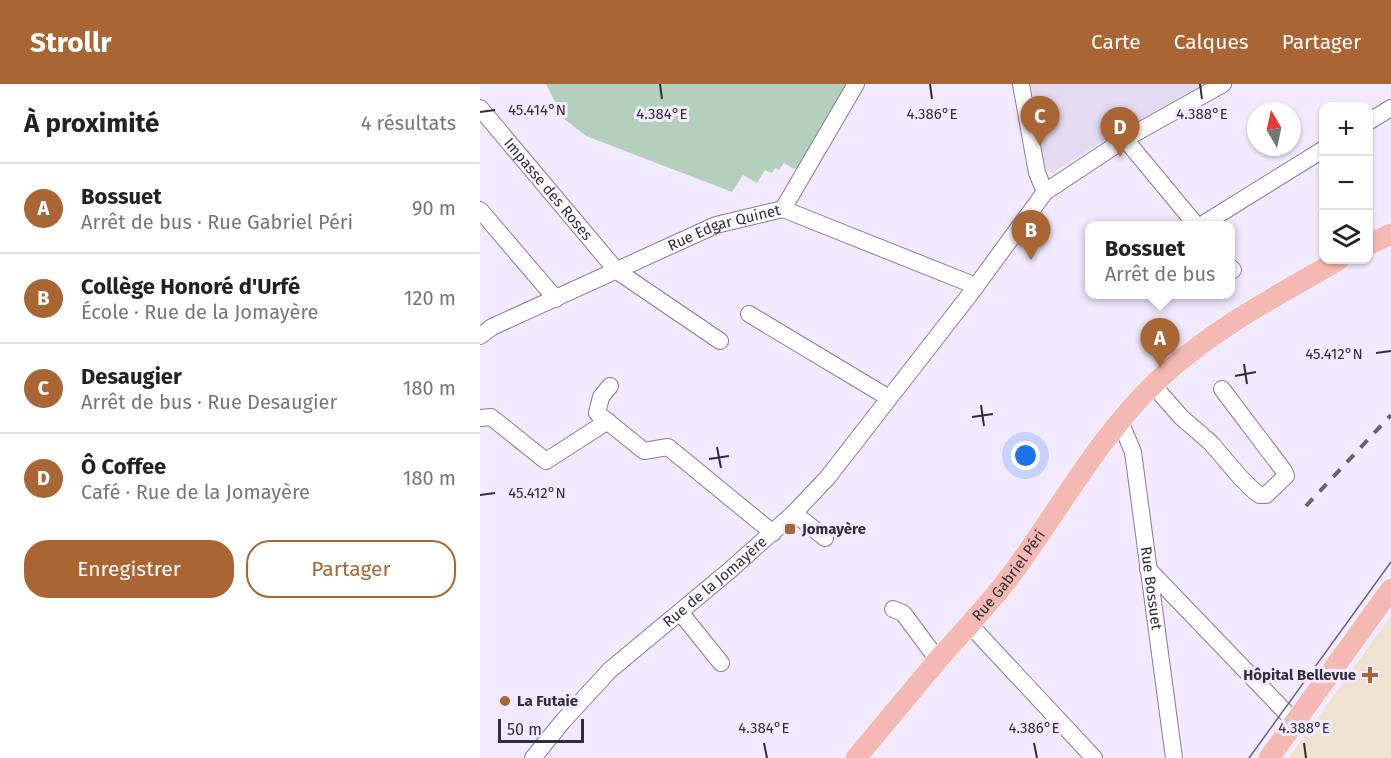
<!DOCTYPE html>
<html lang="fr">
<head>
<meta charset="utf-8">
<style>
	body { margin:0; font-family:"Fira Sans",sans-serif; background:#f6f6f6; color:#222 }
	.controls { position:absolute; right:18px; top:18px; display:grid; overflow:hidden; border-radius:12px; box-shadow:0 2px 4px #0004 }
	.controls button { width:54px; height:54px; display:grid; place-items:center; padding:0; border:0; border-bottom:2px solid #e0e0e0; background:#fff; color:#222; font:30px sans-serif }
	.compass { position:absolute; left:767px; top:18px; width:54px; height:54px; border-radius:50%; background:#fff; box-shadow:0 2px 4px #0004; rotate:351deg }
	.scale { position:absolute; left:18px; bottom:15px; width:86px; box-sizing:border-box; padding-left:6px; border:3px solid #312d39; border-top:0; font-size:16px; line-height:21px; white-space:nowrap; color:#312d39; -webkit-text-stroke:4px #f2ebff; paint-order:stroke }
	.you { position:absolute; left:546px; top:372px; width:21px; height:21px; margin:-15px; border:4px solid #fff; border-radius:50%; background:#1a73e8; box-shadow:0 0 0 9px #1a73e833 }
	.badge { display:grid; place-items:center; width:39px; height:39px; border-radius:50%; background:#a96634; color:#fff; font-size:20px; font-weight:700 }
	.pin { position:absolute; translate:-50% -50px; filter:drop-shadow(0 2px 3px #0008) }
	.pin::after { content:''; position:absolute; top:32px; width:21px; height:18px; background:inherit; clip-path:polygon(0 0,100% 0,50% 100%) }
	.popup { position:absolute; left:605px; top:137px; width:150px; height:78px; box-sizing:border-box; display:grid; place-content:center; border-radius:12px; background:#fff; filter:drop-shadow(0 2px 4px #0005); font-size:20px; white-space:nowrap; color:#767676 }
	.popup b { font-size:22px; color:#222 }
	.popup::after { content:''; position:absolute; left:50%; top:100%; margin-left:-12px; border:12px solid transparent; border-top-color:#fff }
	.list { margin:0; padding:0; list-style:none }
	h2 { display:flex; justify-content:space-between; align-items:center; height:78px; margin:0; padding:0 24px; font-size:26px }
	h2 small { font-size:20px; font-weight:400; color:#767676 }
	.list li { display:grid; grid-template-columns:39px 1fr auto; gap:18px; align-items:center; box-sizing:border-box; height:90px; padding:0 24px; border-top:2px solid #e0e0e0 }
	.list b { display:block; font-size:22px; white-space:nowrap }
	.list p { margin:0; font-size:20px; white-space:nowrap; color:#767676 }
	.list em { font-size:20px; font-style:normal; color:#767676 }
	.actions { display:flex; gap:12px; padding:18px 24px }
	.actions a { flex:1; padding:14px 0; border:2px solid #a96634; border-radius:24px; text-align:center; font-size:21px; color:#a96634 }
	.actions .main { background:#a96634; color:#fff }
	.icon { flex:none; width:33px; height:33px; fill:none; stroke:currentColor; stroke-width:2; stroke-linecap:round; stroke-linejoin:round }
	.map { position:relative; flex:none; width:911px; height:674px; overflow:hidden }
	header { display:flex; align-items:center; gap:36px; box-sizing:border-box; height:84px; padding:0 30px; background:#a96634; color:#fff }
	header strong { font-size:28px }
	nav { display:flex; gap:33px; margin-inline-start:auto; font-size:21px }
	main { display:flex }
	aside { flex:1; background:#fff }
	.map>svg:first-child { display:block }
	.built { fill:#e4dbf2 }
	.medical { fill:#efe3cf }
	.green { fill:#b3d0bc }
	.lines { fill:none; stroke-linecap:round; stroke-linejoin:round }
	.minor-casing { stroke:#877b99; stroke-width:18 }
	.major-casing { stroke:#fff; stroke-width:22 }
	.minor { stroke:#fff; stroke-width:16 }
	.major { stroke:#f4b9b2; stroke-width:21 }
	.tram { stroke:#686371; stroke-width:1.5 }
	.rail { stroke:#686371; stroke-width:4; stroke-dasharray:10 10; stroke-linecap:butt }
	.ticks { fill:none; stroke:#312d39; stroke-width:2 }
	.poi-dot { fill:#a96634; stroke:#f2ebff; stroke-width:2 }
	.labels { text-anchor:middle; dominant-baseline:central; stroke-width:6; stroke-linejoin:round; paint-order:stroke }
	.street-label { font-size:15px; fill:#312d39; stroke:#f2ebff }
	.poi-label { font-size:15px; font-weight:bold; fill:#312d39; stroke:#f2ebff; text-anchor:start }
	.ticks-label { font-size:15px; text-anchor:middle; fill:#312d39; stroke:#f2ebff; stroke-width:6; stroke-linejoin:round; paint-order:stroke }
</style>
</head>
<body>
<header>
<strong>Strollr</strong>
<nav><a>Carte</a><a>Calques</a><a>Partager</a></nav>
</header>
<main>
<aside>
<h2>À proximité<small>4 résultats</small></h2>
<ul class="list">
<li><span class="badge">A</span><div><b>Bossuet</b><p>Arrêt de bus · Rue Gabriel Péri</p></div><em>90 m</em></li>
<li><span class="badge">B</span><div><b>Collège Honoré d'Urfé</b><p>École · Rue de la Jomayère</p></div><em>120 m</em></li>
<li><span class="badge">C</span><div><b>Desaugier</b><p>Arrêt de bus · Rue Desaugier</p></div><em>180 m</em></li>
<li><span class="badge">D</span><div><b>Ô Coffee</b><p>Café · Rue de la Jomayère</p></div><em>180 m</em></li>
</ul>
<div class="actions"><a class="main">Enregistrer</a><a>Partager</a></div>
</aside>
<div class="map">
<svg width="911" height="674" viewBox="0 0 911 674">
	<rect width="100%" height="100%" fill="#f2ebff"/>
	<path class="built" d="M 551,0 L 723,0 L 635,50 L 572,89 L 565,84 Z"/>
	<path class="medical" d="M 911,532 L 911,674 L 809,674 L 831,643 Z"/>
	<path class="green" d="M 66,0 L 367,0 L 318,83 L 314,85 L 304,79 L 299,86 L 295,84 L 292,89 L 285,86 L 277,99 L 263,91 L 252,108 L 106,52 L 83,34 Z"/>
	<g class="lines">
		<g class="minor-casing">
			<g id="minor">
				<path d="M 541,0 L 557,89 L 565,108"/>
				<path id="s1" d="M 0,24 L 137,187 L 240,257"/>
				<path d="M 888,38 L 911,24"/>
				<path d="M 645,55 L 717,142"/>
				<path d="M 303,125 L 376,0"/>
				<path d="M 0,126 L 76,215"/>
				<path d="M 720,142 L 844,65"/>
				<path d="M 750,183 L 753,186"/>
				<path d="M 269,230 L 409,314"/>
				<path id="s2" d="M 0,252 L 12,243 L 236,141 L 303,125 L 496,202"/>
				<path d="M 673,301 L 701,333 L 731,359 L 760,393 L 774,407 L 780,411 L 786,411 L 806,392 L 804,387 L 742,305"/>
				<path d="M 130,302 L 121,313 L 117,329 L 164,367 L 188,363 L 293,449"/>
				<path d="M 0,334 L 11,333 L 66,377 L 128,337"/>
				<path id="s3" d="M 640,337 L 653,368 L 694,674"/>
				<path d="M 314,429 L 345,454"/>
				<path d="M 668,485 L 815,638"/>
				<path d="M 413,525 L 423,529 L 458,576"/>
				<path d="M 200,528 L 241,579"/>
				<path d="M 490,541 L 614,674"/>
				<path id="s4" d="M 53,674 L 83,637 L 130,586 L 249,487 L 314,429 L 348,393 L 491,209 L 565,108 L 645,55 L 743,0"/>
			</g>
		</g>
		<g class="major-casing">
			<g id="major">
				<path d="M 888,161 L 911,150"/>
				<path id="s5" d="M 376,674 C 403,642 430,609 457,577 C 483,547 511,519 534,487 C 581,423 620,351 678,296 C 731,246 796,212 859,176"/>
				<path d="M 789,674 L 911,505"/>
			</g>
		</g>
		<use href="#minor" class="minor"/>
		<use href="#major" class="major"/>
		<path class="tram" d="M 769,674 L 911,478"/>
		<path class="rail" d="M 826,422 L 911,331"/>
	</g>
	<path class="ticks" d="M 180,0 L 182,15M 450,0 L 452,15M 720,0 L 722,15M 0,28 L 15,26M 896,269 L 911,267M 764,280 L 767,300M 755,292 L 776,288M 501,321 L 504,342M 492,333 L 513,330M 237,363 L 241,384M 229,375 L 249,372M 0,411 L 15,409M 284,659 L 287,674M 554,659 L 557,674M 824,659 L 826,674"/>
	<g class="poi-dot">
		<rect x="304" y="439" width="12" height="12" rx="3"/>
		<path d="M887 582h6v6h6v6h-6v6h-6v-6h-6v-6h6z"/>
		<circle cx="25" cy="617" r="6"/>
	</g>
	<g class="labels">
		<g class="street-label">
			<text stroke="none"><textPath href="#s1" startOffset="106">Impasse des Roses</textPath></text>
			<text stroke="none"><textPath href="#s2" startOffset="268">Rue Edgar Quinet</textPath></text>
			<text stroke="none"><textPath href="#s5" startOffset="238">Rue Gabriel Péri</textPath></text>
			<text stroke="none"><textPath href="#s4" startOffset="254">Rue de la Jomayère</textPath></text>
			<text stroke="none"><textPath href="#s3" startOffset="171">Rue Bossuet</textPath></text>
		</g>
		<g class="poi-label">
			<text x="322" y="445">Jomayère</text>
			<text x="876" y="591" text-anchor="end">Hôpital Bellevue</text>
			<text x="37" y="617">La Futaie</text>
		</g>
	</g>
	<g class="ticks-label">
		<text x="57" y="31">45.414°N</text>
		<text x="182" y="35">4.384°E</text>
		<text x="452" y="35">4.386°E</text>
		<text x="722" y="35">4.388°E</text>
		<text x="854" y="275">45.412°N</text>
		<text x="57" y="414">45.412°N</text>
		<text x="284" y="649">4.384°E</text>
		<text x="554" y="649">4.386°E</text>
		<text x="824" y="649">4.388°E</text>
	</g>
</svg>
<div class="controls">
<button>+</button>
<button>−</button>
<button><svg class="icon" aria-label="layers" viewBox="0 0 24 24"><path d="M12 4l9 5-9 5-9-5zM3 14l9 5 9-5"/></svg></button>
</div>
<svg class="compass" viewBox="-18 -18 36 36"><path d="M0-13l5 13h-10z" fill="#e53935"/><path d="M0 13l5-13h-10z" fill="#767676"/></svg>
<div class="scale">50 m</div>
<div class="you"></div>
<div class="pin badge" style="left:680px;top:284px">A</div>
<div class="popup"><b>Bossuet</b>Arrêt de bus</div>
<div class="pin badge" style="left:551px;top:176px">B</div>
<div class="pin badge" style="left:560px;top:62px">C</div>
<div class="pin badge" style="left:640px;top:73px">D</div>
</div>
</main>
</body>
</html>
